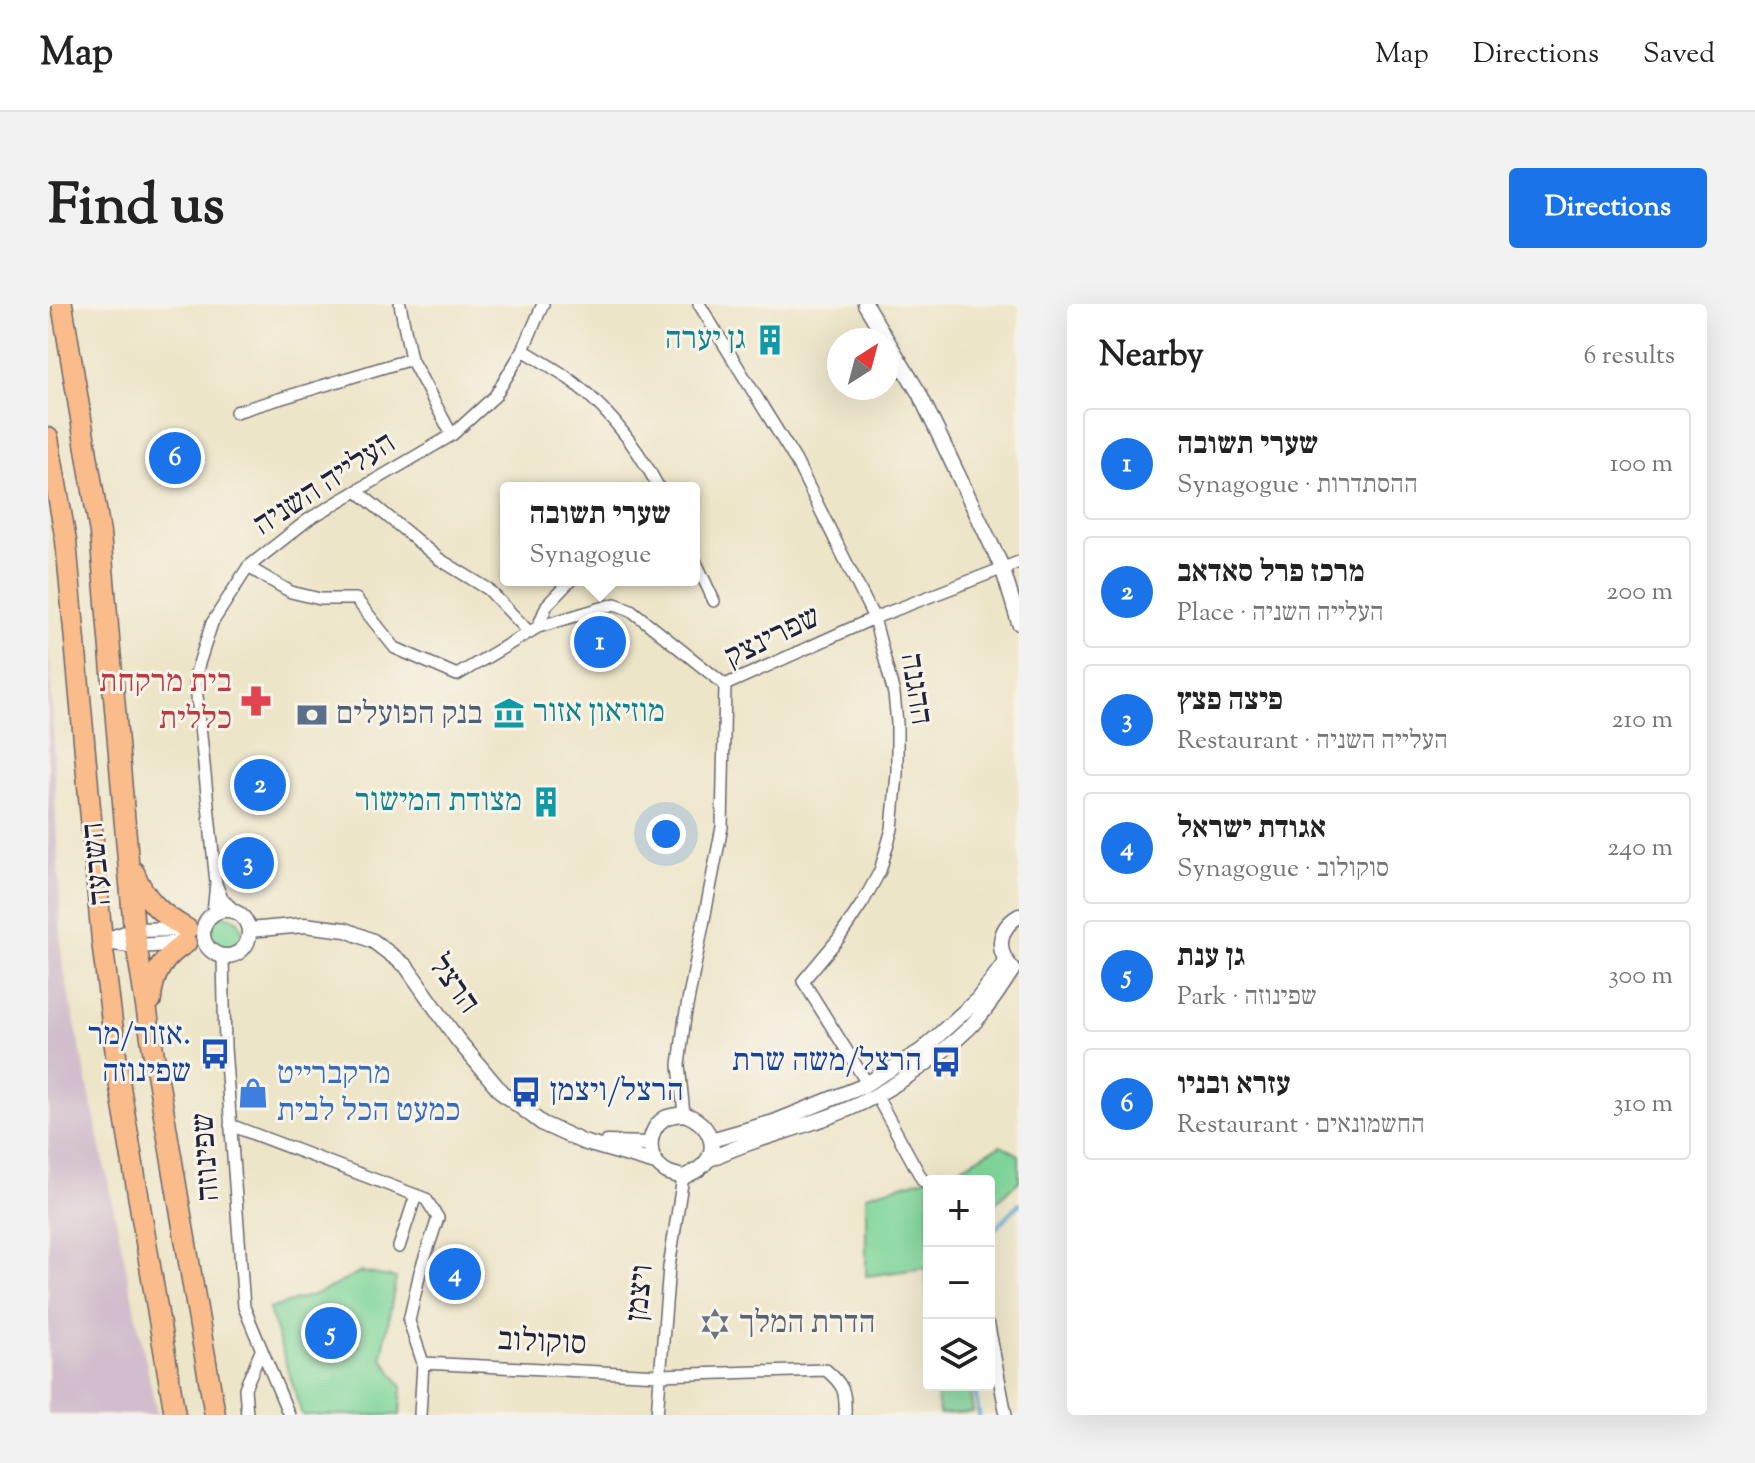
<!DOCTYPE html>
<html lang="en">
<head>
<meta charset="utf-8">
<style>
	body { margin:0; font-family:"Sorts Mill Goudy","Frank Ruhl Libre",serif; background:#f2f2f2; color:#222 }
	.controls { position:absolute; right:24px; bottom:24px; display:grid; overflow:hidden; border-radius:8px; box-shadow:0 8px 32px #0002 }
	.controls button { width:72px; height:72px; display:grid; place-items:center; padding:0; border:0; border-bottom:2px solid #e0e0e0; background:#fff; color:#222; font:40px sans-serif }
	.compass { position:absolute; left:779px; top:24px; width:72px; height:72px; border-radius:50%; background:#fff; box-shadow:0 8px 32px #0002; rotate:36deg }
	.you { position:absolute; left:618px; top:530px; width:28px; height:28px; margin:-20px; border:6px solid #fff; border-radius:50%; background:#1a73e8; box-shadow:0 0 0 12px #1a73e833 }
	.badge { display:grid; place-items:center; width:52px; height:52px; border-radius:50%; background:#1a73e8; color:#fff; font-size:26px; font-weight:700 }
	.pin { position:absolute; translate:-50% -50%; border:4px solid #fff; box-shadow:0 2px 8px #0006 }
	.popup { position:absolute; left:452px; top:178px; width:200px; height:104px; box-sizing:border-box; display:grid; place-content:center; border-radius:8px; background:#fff; filter:drop-shadow(0 2px 6px #0005); font-size:26px; white-space:nowrap; color:#767676 }
	.popup b { font-size:30px; color:#222 }
	.popup::after { content:''; position:absolute; left:50%; top:100%; margin-left:-16px; border:16px solid transparent; border-top-color:#fff }
	.list { margin:0; padding:0; list-style:none }
	h2 { display:flex; justify-content:space-between; align-items:center; height:104px; margin:0; padding:0 32px; font-size:34px }
	h2 small { font-size:26px; font-weight:400; color:#767676 }
	.list li { display:grid; grid-template-columns:52px 1fr auto; gap:24px; align-items:center; box-sizing:border-box; height:112px; margin:0 16px 16px; padding:0 16px; border:2px solid #e0e0e0; border-radius:8px }
	.list b { display:block; font-size:30px; white-space:nowrap }
	.list p { margin:0; font-size:26px; white-space:nowrap; color:#767676 }
	.list em { font-size:26px; font-style:normal; color:#767676 }
	.icon { flex:none; width:44px; height:44px; fill:none; stroke:currentColor; stroke-width:2; stroke-linecap:round; stroke-linejoin:round }
	.map { position:relative; flex:none; width:971px; height:1111px; overflow:hidden; border-radius:8px }
	header { display:flex; align-items:center; gap:48px; box-sizing:border-box; height:112px; padding:0 40px; background:#fff; border-bottom:2px solid #e0e0e0 }
	header strong { font-size:38px }
	nav { display:flex; gap:44px; margin-inline-start:auto; font-size:28px }
	.intro { display:flex; align-items:center; justify-content:space-between; box-sizing:border-box; height:192px; padding:0 48px }
	h1 { margin:0; font-size:56px }
	.button { padding:20px 36px; border-radius:8px; background:#1a73e8; color:#fff; font-size:28px; font-weight:700 }
	main { display:flex; gap:48px; padding:0 48px }
	aside { flex:1; background:#fff; border-radius:8px; box-shadow:0 8px 32px #0002 }
	.map>svg:first-child { display:block }
	.industrial { fill:#d1bdcc }
	.green { fill:#7ed599; stroke:#507c6a; stroke-width:2 }
	.lines { fill:none; stroke-linecap:round; stroke-linejoin:round }
	.stream { stroke:#52a6cd; stroke-width:4 }
	.minor-casing { stroke:#69666c; stroke-width:14 }
	.tertiary-casing { stroke:#69666c; stroke-width:17 }
	.trunk-casing { stroke:#69666c; stroke-width:23 }
	.minor { stroke:#fff; stroke-width:11 }
	.tertiary { stroke:#fff; stroke-width:14 }
	.trunk { stroke:#f9bc8a; stroke-width:20 }
	.labels { text-anchor:middle; dominant-baseline:central; stroke-width:6; stroke-linejoin:round; paint-order:stroke }
	.culture-label { font-size:32px; fill:#0d838f; stroke:#f7f3e8; text-anchor:end }
	.street-label { font-size:32px; fill:#22223b; stroke:#f7f3e8 }
	.health-label { font-size:32px; fill:#be3a42; stroke:#f7f3e8; text-anchor:end }
	.service-label { font-size:32px; fill:#4e5e75; stroke:#f7f3e8; text-anchor:start }
	.transit-label { font-size:32px; fill:#164399; stroke:#f7f3e8; text-anchor:end }
	.shop-label { font-size:32px; fill:#366cbe; stroke:#f7f3e8; text-anchor:start }
	.worship-label { font-size:32px; fill:#5b616d; stroke:#f7f3e8; text-anchor:start }
</style>
</head>
<body>
<header>
<strong>Map</strong>
<nav><a>Map</a><a>Directions</a><a>Saved</a></nav>
</header>
<div class="intro"><h1>Find us</h1><a class="button">Directions</a></div>
<main>
<div class="map">
<svg width="971" height="1111" viewBox="0 0 971 1111">
	<rect width="100%" height="100%" fill="#f7f3e8"/>
	<filter id="ink" filterUnits="userSpaceOnUse"><feTurbulence type="fractalNoise" baseFrequency=".0125" numOctaves="2"/><feDisplacementMap in="SourceGraphic" scale="16" xChannelSelector="R" yChannelSelector="G"/><feConvolveMatrix kernelMatrix="1 2 1 2 8 2 1 2 1" color-interpolation-filters="sRGB"/></filter>
	<filter id="wash" filterUnits="userSpaceOnUse"><feTurbulence type="fractalNoise" baseFrequency=".006" numOctaves="4" result="noise"/><feDisplacementMap in="SourceGraphic" scale="32" xChannelSelector="R" yChannelSelector="G"/><feGaussianBlur stdDeviation="1.8" result="paint"/><feColorMatrix in="noise" values="0 0 0 0 0 0 0 0 0 0 0 0 0 0 0 0 0 1.4 0 .05"/><feComposite in="paint" operator="in"/></filter>
	<g filter="url(#wash)">
		<rect width="100%" height="100%" fill="#ede5c8"/>
		<path class="industrial" d="M 0,342 L 2,363 L 14,657 L 109,1111 L 0,1111 Z"/>
		<path class="green" d="M162 628a16 16 0 1 1 32 0a16 16 0 1 1-32 0Z
			M 953,841 L 971,851 L 971,877 L 941,904 L 941,877 L 881,877 L 881,1002 L 877,964 L 818,972 L 818,891 L 910,865 Z
			M 313,968 L 348,974 L 334,1053 L 354,1083 L 352,1111 L 254,1111 L 221,1005 L 276,987 Z
			M 888,1081 L 921,1081 L 925,1108 L 891,1110 Z"/>
		<g class="lines">
			<path class="stream" d="M 941,931 L 971,900
				M 926,1081 L 931,1111"/>
		</g>
	</g>
	<g filter="url(#ink)">
		<g class="lines">
			<g class="minor-casing">
				<path id="minor" d="M 352,0 L 363,55 L 404,131
					M 651,0 L 748,157 L 826,314 L 846,390 L 849,419 L 849,470 L 844,525 L 832,567 L 815,598 L 791,634 L 755,677 L 819,779
					M 475,46 C 488,54 501,61 513,69 C 555,98 587,139 611,184
					M 188,108 L 363,55
					M 309,187 L 391,255 L 440,285 L 482,329
					M 646,254 L 666,297
					M 200,263 L 243,288 L 272,295 L 308,295 L 347,344 L 409,371 L 490,323 L 567,300 L 583,306 L 677,381
					M 490,323 L 499,301 L 523,276
					M 169,582 L 174,595 L 187,607
					M 165,609 L 168,579 L 147,372 L 164,319 L 200,263 L 261,215 L 404,131 L 447,92 L 475,46 L 495,0
					M 175,652 L 177,744 L 196,1003 L 241,1111
					M 828,791 L 875,877
					M 636,810 L 631,761 L 637,713 L 674,523 L 677,381 L 826,314 L 971,258
					M 182,821 L 378,895 L 390,914 L 372,968 L 361,1017 L 375,1059 L 372,1111
					M 351,943 L 368,891
					M 941,1022 L 958,1111
					M 375,1059 L 611,1071 L 778,1066 C 796,1081 798,1088 797,1111
					M 199,1111 L 197,1084 L 213,1047
					M 609,1111 L 621,963 L 635,873"/>
			</g>
			<g class="tertiary-casing">
				<path id="tertiary" d="M 817,0 L 871,89 L 954,263 L 971,319
					M155 629a23 23 0 1 1 46 0a23 23 0 1 1-46 0Z
					M 201,626 L 256,621 L 298,626 L 325,637 L 358,662 L 409,735 L 455,790 L 495,820 L 535,838 L 608,859
					M 54,637 L 86,626 L 138,625
					M 58,638 L 89,642 L 137,639
					M 964,664 C 947,647 950,624 971,612
					M 636,810 C 661,818 675,846 652,864 C 647,868 640,871 635,873 C 628,871 621,870 616,866 C 598,854 598,826 617,814 C 623,811 630,811 636,810 Z
					M 663,836 L 726,818 L 813,783 L 873,747 L 930,695 L 958,657
					M 559,839 L 602,840
					M 660,856 C 702,835 749,826 793,808 C 834,792 889,755 921,724 C 938,707 952,685 965,665"/>
			</g>
			<g class="trunk-casing">
				<path id="trunk" d="M 14,0 L 52,229 L 86,626 L 104,740 L 167,1111
					M 0,134 L 18,237 L 54,637 L 72,783 L 127,1111
					M 86,568 C 96,595 114,611 139,625
					M 103,696 C 104,670 116,652 138,639"/>
			</g>
			<use href="#minor" class="minor"/>
			<use href="#tertiary" class="tertiary"/>
			<use href="#trunk" class="trunk"/>
		</g>
	</g>
	<defs>
		<g id="building-bare" transform="scale(2.4)"><path d="M-4-6H4V6H1V3H-1V6H-4ZM-2.5-4.3h1.7v1.8h-1.7ZM.8-4.3h1.7v1.8H.8ZM-2.5-1h1.7V.8h-1.7ZM.8-1h1.7V.8H.8Z" fill="#0f9aa8" stroke="#f7f3e8" stroke-width="2.5" paint-order="stroke"/></g>
		<g id="pharmacy-bare" transform="scale(2.4)"><path d="M-2-6h4v4h4v4h-4v4h-4v-4h-4v-4h4Z" fill="#e0444e" stroke="#f7f3e8" stroke-width="2.5" paint-order="stroke"/></g>
		<g id="museum-bare" transform="scale(2.4)"><path d="M0-6L6-3V-2H-6V-3ZM-5-1h2V3h-2ZM-1-1h2V3h-2ZM3-1h2V3H3ZM-6 4H6V6H-6Z" fill="#0f9aa8" stroke="#f7f3e8" stroke-width="2.5" paint-order="stroke"/></g>
		<g id="bank-bare" transform="scale(2.4)"><path d="M-6-4H6V4H-6ZM0-2.3a2.3 2.3 0 1 0 0 4.6a2.3 2.3 0 1 0 0-4.6Z" fill="#5c6f8a" stroke="#f7f3e8" stroke-width="2.5" paint-order="stroke"/></g>
		<g id="bus-bare" transform="scale(2.4)"><path d="M-5-6H5V4H4V6H2V4H-2V6H-4V4H-5ZM-3.5-4V0h7V-4ZM-3.5 1.2v1.5H-2V1.2ZM2 1.2v1.5H3.5V1.2Z" fill="#1a4fb4" stroke="#f7f3e8" stroke-width="2.5" paint-order="stroke"/></g>
		<g id="shop-bare" transform="scale(2.4)"><path d="M-5-2.5h2.3a2.7 3.5 0 0 1 5.4 0H5L5.5 6h-11ZM-1.5-2.5h3a1.5 2.3 0 0 0-3 0Z" fill="#3f7fe0" stroke="#f7f3e8" stroke-width="2.5" paint-order="stroke"/></g>
		<g id="synagogue-bare" transform="scale(2.4)"><path d="M0-6.5L5.6 3.2H-5.6ZM0 6.5L5.6-3.2H-5.6Z" fill="#6b7280" stroke="#f7f3e8" stroke-width="2.5" paint-order="stroke"/></g>
	</defs>
	<g fill-rule="evenodd">
		<use href="#building-bare" x="722" y="36"/>
		<use href="#pharmacy-bare" x="208" y="397"/>
		<use href="#museum-bare" x="461" y="409"/>
		<use href="#bank-bare" x="264" y="411"/>
		<use href="#building-bare" x="498" y="498"/>
		<use href="#bus-bare" x="167" y="750"/>
		<use href="#bus-bare" x="898" y="758"/>
		<use href="#bus-bare" x="478" y="788"/>
		<use href="#shop-bare" x="205" y="789"/>
		<use href="#synagogue-bare" x="667" y="1020"/>
	</g>
	<g class="labels">
		<g class="culture-label">
			<text x="698" y="36">גן יערה</text>
			<text x="485" y="409" text-anchor="start">מוזיאון אזור</text>
			<text x="474" y="498">מצודת המישור</text>
		</g>
		<g class="street-label">
			<text transform="translate(277 181) rotate(-33)">העלייה השניה</text>
			<text transform="translate(725 334) rotate(-26)">שפרינצק</text>
			<text transform="translate(867 385) rotate(81)">ההגנה</text>
			<text transform="translate(50 560) rotate(-96)">השבעה</text>
			<text transform="translate(405 681) rotate(54)">הרצל</text>
			<text transform="translate(159 853) rotate(-94)">שפינוזה</text>
			<text transform="translate(593 989) rotate(-84)">ויצמן</text>
			<text transform="translate(494 1039) rotate(3)">סוקולוב</text>
		</g>
		<g class="health-label">
			<text x="184" y="379">בית מרקחת<tspan x="184" dy="37">כללית</tspan></text>
		</g>
		<g class="service-label">
			<text x="288" y="411">בנק הפועלים</text>
		</g>
		<g class="transit-label">
			<text x="143" y="732">אזור/מר.<tspan x="143" dy="37">שפינוזה</tspan></text>
			<text x="874" y="758">הרצל/משה שרת</text>
			<text x="502" y="788" text-anchor="start">הרצל/ויצמן</text>
		</g>
		<g class="shop-label">
			<text x="229" y="771">מרקברייט<tspan x="229" dy="37">כמעט הכל לבית</tspan></text>
		</g>
		<g class="worship-label">
			<text x="691" y="1020">הדרת המלך</text>
		</g>
	</g>
</svg>
<div class="controls">
<button>+</button>
<button>−</button>
<button><svg class="icon" aria-label="layers" viewBox="0 0 24 24"><path d="M12 4l9 5-9 5-9-5zM3 14l9 5 9-5"/></svg></button>
</div>
<svg class="compass" viewBox="-18 -18 36 36"><path d="M0-13l5 13h-10z" fill="#e53935"/><path d="M0 13l5-13h-10z" fill="#767676"/></svg>
<div class="you"></div>
<div class="pin badge" style="left:552px;top:338px">1</div>
<div class="popup"><b>שערי תשובה</b>Synagogue</div>
<div class="pin badge" style="left:212px;top:481px">2</div>
<div class="pin badge" style="left:200px;top:559px">3</div>
<div class="pin badge" style="left:407px;top:970px">4</div>
<div class="pin badge" style="left:283px;top:1029px">5</div>
<div class="pin badge" style="left:127px;top:154px">6</div>
</div>
<aside>
<h2>Nearby<small>6 results</small></h2>
<ul class="list">
<li><span class="badge">1</span><div><b>שערי תשובה</b><p>Synagogue · ההסתדרות</p></div><em>100 m</em></li>
<li><span class="badge">2</span><div><b>מרכז פרל סאדאב</b><p>Place · העלייה השניה</p></div><em>200 m</em></li>
<li><span class="badge">3</span><div><b>פיצה פצץ</b><p>Restaurant · העלייה השניה</p></div><em>210 m</em></li>
<li><span class="badge">4</span><div><b>אגודת ישראל</b><p>Synagogue · סוקולוב</p></div><em>240 m</em></li>
<li><span class="badge">5</span><div><b>גן ענת</b><p>Park · שפינוזה</p></div><em>300 m</em></li>
<li><span class="badge">6</span><div><b>עזרא ובניו</b><p>Restaurant · החשמונאים</p></div><em>310 m</em></li>
</ul>
</aside>
</main>
</body>
</html>
